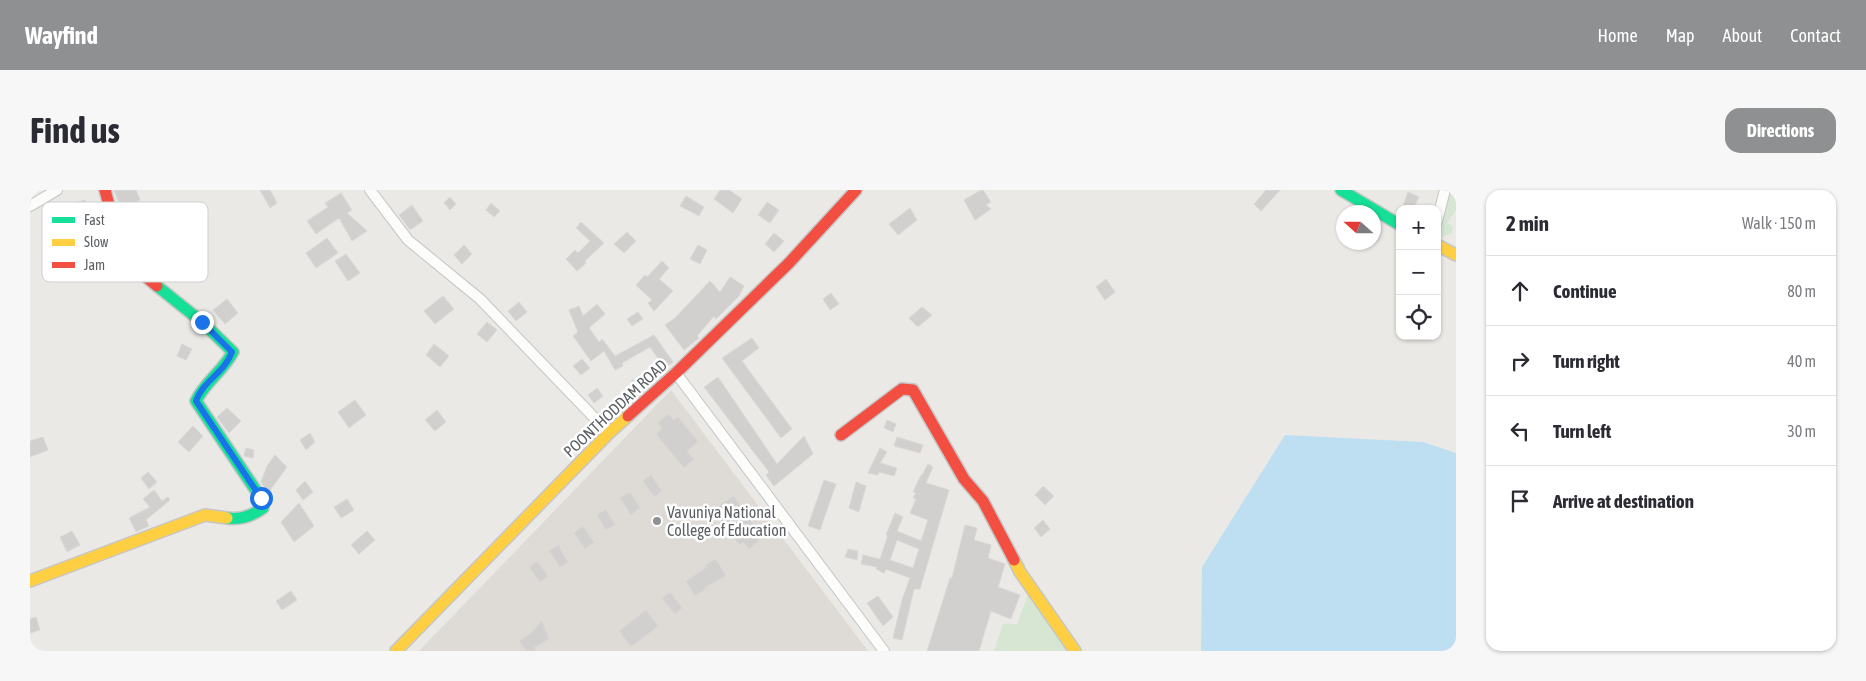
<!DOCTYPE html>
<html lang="en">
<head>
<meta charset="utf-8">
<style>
	body { margin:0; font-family:"Asap Condensed",sans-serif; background:#f7f7f7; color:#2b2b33 }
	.controls { position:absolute; right:15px; top:15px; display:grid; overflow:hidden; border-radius:10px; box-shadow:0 1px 4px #0004 }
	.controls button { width:45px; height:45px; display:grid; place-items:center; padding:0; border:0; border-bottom:1px solid #e1e1e2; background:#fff; color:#2b2b33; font:25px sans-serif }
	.compass { position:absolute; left:1306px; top:15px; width:45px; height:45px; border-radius:50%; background:#fff; box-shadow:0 1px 4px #0004; rotate:291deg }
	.stop { position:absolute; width:15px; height:15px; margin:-11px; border:4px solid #1a73e8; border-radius:50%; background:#fff }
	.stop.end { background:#1a73e8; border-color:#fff; box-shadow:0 1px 5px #0008 }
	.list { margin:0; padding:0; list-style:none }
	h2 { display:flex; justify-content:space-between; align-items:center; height:65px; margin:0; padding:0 20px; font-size:21px }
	h2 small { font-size:16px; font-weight:400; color:#7c7c81 }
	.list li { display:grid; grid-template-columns:32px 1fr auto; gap:15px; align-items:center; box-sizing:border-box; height:70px; padding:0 20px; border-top:1px solid #e1e1e2 }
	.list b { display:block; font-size:19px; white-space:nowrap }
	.list em { font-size:16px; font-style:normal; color:#7c7c81 }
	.icon { flex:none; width:28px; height:28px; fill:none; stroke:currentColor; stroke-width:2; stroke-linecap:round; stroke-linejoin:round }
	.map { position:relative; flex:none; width:1426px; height:461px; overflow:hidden; border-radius:15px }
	header { display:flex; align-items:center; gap:30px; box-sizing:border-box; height:70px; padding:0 25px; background:#8e9091; color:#fff }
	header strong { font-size:24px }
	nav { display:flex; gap:28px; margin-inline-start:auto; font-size:18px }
	.intro { display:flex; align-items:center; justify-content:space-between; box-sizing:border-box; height:120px; padding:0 30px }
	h1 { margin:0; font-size:35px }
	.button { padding:12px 22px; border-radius:15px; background:#8e9091; color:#fff; font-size:18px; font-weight:700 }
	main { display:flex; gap:30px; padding:0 30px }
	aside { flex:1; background:#fff; border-radius:15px; box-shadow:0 1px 4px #0004 }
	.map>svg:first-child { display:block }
	.education { fill:#dedbd6 }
	.green { fill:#d6e6d3 }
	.water { fill:#bedff2 }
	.building { fill:#d2d0cf; stroke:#dad8d6; fill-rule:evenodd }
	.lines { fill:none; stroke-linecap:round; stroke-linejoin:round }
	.street-casing { stroke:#c5c6c6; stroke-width:12 }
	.fast-casing { stroke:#c5c6c5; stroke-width:14 }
	.slow-casing { stroke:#c5c6c5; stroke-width:14 }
	.jam-casing { stroke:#c5c6c5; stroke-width:14 }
	.street { stroke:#fcfcfb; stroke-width:10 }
	.fast { stroke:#16e098; stroke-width:11 }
	.slow { stroke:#ffcf43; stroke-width:11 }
	.jam { stroke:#f24e42; stroke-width:11 }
	.route { stroke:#1a73e8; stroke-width:6 }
	.poi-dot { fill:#8e9091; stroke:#fff; stroke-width:2 }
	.labels { text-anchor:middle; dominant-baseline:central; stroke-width:5; stroke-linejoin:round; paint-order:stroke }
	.street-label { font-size:16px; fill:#5c6063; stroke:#fff }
	.poi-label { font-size:16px; fill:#5c6063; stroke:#fff; text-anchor:start }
	.key { fill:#fff; stroke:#cecfd0; stroke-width:1 }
	.key-label { font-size:14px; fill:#5c6063 }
</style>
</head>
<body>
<header>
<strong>Wayfind</strong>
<nav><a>Home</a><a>Map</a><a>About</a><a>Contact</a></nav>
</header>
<div class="intro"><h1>Find us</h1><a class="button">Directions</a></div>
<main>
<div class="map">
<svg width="1426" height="461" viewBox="0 0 1426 461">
	<rect width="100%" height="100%" fill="#ebe9e6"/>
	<path class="education" d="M 641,200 L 838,461 L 389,461 Z"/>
	<path class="green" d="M 1419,0 L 1426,0 L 1426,20 L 1417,33 L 1423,37 L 1422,43 L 1407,49 L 1407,43 Z
		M 998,405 L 1039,461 L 964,461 L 973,434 L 987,434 Z"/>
	<path class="water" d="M 1255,245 L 1393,252 L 1426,263 L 1426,459 L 1422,461 L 1171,461 L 1172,377 Z"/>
	<path class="building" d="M 84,0 L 106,0 L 110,10 L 91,18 Z
		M 230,0 L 240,0 L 247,13 L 240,18 Z
		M 690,0 L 699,0 L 712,9 L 703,23 L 684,9 Z
		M 951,0 L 953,0 L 961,12 L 956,15 L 961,19 L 945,30 L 934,10 Z
		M 1236,0 L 1250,0 L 1231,21 L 1224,14 Z
		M 1378,2 L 1389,7 L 1383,19 L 1373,16 Z
		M 311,3 L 322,20 L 317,23 L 337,41 L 322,51 L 309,28 L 286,44 L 277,31 L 298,17 L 295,13 Z
		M 656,6 L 674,17 L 669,26 L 650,16 Z
		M 420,7 L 426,14 L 420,20 L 414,13 Z
		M 55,10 L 61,30 L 40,37 L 34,16 Z
		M 737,12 L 749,20 L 740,33 L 728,25 Z
		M 461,13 L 470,21 L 464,27 L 456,20 Z
		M 382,15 L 393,31 L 380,40 L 369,25 Z
		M 880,18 L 887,30 L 868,45 L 859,34 Z
		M 551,32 L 574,53 L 555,71 L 556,73 L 547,81 L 536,69 L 545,60 L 548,63 L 560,51 L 546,38 Z
		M 597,42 L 606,51 L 594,63 L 584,54 Z
		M 744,43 L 754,51 L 744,62 L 735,54 Z
		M 297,48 L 308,63 L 286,78 L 276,63 Z
		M 434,55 L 442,64 L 432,74 L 424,65 Z
		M 668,55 L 677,60 L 670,74 L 660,69 Z
		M 316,64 L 330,83 L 318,91 L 305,71 Z
		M 632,71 L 639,78 L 629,89 L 643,101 L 624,121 L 618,113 L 622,110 L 606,95 L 615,85 L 617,87 Z
		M 700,87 L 714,96 L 709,106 L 686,129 L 684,126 L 667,146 L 669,148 L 654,160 L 635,135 L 645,128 L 680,91 L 690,102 Z
		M 1076,89 L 1085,102 L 1075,110 L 1066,97 Z
		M 801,103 L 809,114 L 800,120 L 793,109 Z
		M 413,106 L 424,119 L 405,134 L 394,121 Z
		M 197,109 L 208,123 L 195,134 L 183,120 Z
		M 489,112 L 497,122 L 486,131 L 478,121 Z
		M 567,114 L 575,124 L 559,138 L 569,152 L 572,149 L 585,166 L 624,145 L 643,172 L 635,178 L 620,157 L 592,173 L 593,176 L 585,180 L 574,161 L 561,171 L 543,146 L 548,142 L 539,120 L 549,116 L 553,126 Z
		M 892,117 L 902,125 L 888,137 L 879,128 Z
		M 608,122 L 613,129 L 602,136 L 597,129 Z
		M 457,132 L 467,140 L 457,152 L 447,144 Z
		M 722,148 L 729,158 L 712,171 L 762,239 L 751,248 L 692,168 Z
		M 152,154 L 162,159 L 156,170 L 147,166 Z
		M 404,154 L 419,166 L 410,177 L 396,165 Z
		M 552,169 L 560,178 L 551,185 L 543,176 Z
		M 610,186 L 615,195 L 606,200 L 601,191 Z
		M 688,187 L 747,274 L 774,246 L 783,264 L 744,296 L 736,285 L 739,282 L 674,197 Z
		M 567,198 L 573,206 L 564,213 L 558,205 Z
		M 325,210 L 336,225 L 319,238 L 308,222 Z
		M 197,218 L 211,231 L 199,243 L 187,227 Z
		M 407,220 L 416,232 L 405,241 L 395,230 Z
		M 639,224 L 643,230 L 648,227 L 668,252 L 657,261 L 664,269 L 654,278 L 626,244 L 632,239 L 628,232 Z
		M 857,230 L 866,234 L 863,242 L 854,238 Z
		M 163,236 L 173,246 L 159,262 L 148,252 Z
		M 280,243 L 285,252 L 276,260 L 270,250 Z
		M 13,247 L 18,260 L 0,267 L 0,251 Z
		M 867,247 L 893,255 L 890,263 L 864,256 Z
		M 216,258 L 224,260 L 223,268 L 214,266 Z
		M 850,258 L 857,262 L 850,273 L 867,278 L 864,286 L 849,282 L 848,285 L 838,283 Z
		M 245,265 L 257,277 L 238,303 L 231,292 L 237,276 Z
		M 898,274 L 903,277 L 896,293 L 919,300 L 890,399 L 884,399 L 872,450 L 863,448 L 872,410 L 880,388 L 856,379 L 854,383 L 846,379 L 847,377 L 831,374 L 833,365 L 850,369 L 858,345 L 856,345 L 865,323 L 873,327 L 867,341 L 891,351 L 898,330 L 880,323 L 886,309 L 883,308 L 886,303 L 883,302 L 891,285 L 892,285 ZM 867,350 L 889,359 L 883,378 L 860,370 Z
		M 118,282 L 127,292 L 119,299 L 111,288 Z
		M 621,285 L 632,301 L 624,307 L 613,291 Z
		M 794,290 L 806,294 L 790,340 L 778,336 Z
		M 275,291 L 283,302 L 273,310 L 266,300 Z
		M 826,292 L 836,296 L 829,322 L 819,318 Z
		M 1013,296 L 1024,306 L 1015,315 L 1005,305 Z
		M 124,300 L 132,311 L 138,307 L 140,310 L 116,330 L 119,336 L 106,342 L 99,328 L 120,317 L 113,309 Z
		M 600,302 L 610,318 L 601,325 L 590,308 Z
		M 704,306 L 728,342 L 724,345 L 729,351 L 719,359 L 713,352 L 710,355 L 682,321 L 691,314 Z
		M 317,309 L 324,320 L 311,328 L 304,317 Z
		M 269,313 L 284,336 L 264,352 L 251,332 Z
		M 576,319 L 585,335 L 576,340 L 567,325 Z
		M 1013,330 L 1020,339 L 1011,347 L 1004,338 Z
		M 656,332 L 664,342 L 655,349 L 648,339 Z
		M 935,335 L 947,338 L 944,350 L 961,355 L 958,368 L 975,374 L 968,397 L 990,405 L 981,429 L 961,421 L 949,461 L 897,461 L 920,388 L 922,388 Z
		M 553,336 L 564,352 L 555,359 L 544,343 Z
		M 42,341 L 50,355 L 37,362 L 30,347 Z
		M 337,341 L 345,350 L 329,364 L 321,355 Z
		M 528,355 L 538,372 L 530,377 L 519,361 Z
		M 818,359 L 828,361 L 827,370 L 815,367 Z
		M 686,369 L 696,386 L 674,398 L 675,400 L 665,406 L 656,391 L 677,377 L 675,375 Z
		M 507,371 L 518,386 L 510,392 L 499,377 Z
		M 261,401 L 267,410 L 252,420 L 246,411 Z
		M 640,402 L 652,418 L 645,424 L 632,408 Z
		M 848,406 L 863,427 L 853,436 L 837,413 Z
		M 616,420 L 628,436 L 601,457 L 589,441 Z
		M 6,427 L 10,440 L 0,443 L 0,429 Z
		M 512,431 L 519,449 L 504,458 L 506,461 L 496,461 L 489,451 L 500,444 Z"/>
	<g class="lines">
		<g class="street-casing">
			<path id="street" d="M 340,0 L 378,50 L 450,109 L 579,243
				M 0,16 L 27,0
				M 1407,31 L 1415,0
				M 646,183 L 854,461"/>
		</g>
		<g class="fast-casing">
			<path id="fast" d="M 1311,0 L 1370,35
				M 127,96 L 172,132 L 203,162 C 193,181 175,192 166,211 L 231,308 L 233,318 C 222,326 211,330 197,328"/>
		</g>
		<g class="slow-casing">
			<path id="slow" d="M 1407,55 L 1426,65
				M 984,370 L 990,382 L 1045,461
				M 0,391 L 175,325 L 197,328
				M 366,461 L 579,243 L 598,226"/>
		</g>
		<g class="jam-casing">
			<path id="jam" d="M 75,0 L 93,68 L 127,96
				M 598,226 L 646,183 L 759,73 L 826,0
				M 811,245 L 872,199 L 883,200 L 934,289 L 953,311 L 984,370"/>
		</g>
		<use href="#street" class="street"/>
		<use href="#fast" class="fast"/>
		<use href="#slow" class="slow"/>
		<use href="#jam" class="jam"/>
	</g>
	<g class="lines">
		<path class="route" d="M 172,132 L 202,162 C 195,182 173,191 166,211 L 231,308"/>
	</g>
	<circle class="poi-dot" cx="627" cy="331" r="5"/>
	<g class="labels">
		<g class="street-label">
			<text transform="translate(585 218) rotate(-43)">POONTHODDAM ROAD</text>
		</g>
		<g class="poi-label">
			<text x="637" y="322">Vavuniya National<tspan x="637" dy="18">College of Education</tspan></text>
		</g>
	</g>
	<rect x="12" y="12" width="166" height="80" rx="8" class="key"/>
	<rect x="22" y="27" width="23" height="6" fill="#16e098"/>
	<rect x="22" y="49" width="23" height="7" fill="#ffcf43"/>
	<rect x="22" y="72" width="23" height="6" fill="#f24e42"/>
	<g class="key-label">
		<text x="54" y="35">Fast</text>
		<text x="54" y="57">Slow</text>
		<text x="54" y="80">Jam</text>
	</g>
</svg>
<div class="controls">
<button>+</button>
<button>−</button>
<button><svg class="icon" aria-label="locate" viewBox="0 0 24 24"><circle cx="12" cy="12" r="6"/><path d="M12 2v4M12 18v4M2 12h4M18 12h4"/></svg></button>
</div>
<svg class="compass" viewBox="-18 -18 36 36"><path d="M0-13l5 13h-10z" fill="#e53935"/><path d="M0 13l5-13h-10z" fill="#7c7c81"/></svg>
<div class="stop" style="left:231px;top:308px"></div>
<div class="stop end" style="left:172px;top:132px"></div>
</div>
<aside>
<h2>2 min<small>Walk · 150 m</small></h2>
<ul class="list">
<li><svg class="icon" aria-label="ahead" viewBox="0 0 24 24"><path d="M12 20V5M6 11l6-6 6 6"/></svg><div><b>Continue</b></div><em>80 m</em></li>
<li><svg class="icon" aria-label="right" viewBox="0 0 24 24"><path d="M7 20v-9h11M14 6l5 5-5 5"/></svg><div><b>Turn right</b></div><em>40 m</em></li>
<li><svg class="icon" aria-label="left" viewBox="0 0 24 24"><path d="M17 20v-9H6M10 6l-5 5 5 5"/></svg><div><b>Turn left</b></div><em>30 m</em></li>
<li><svg class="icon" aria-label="arrive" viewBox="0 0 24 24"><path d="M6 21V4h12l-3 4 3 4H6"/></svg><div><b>Arrive at destination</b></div></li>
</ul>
</aside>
</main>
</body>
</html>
